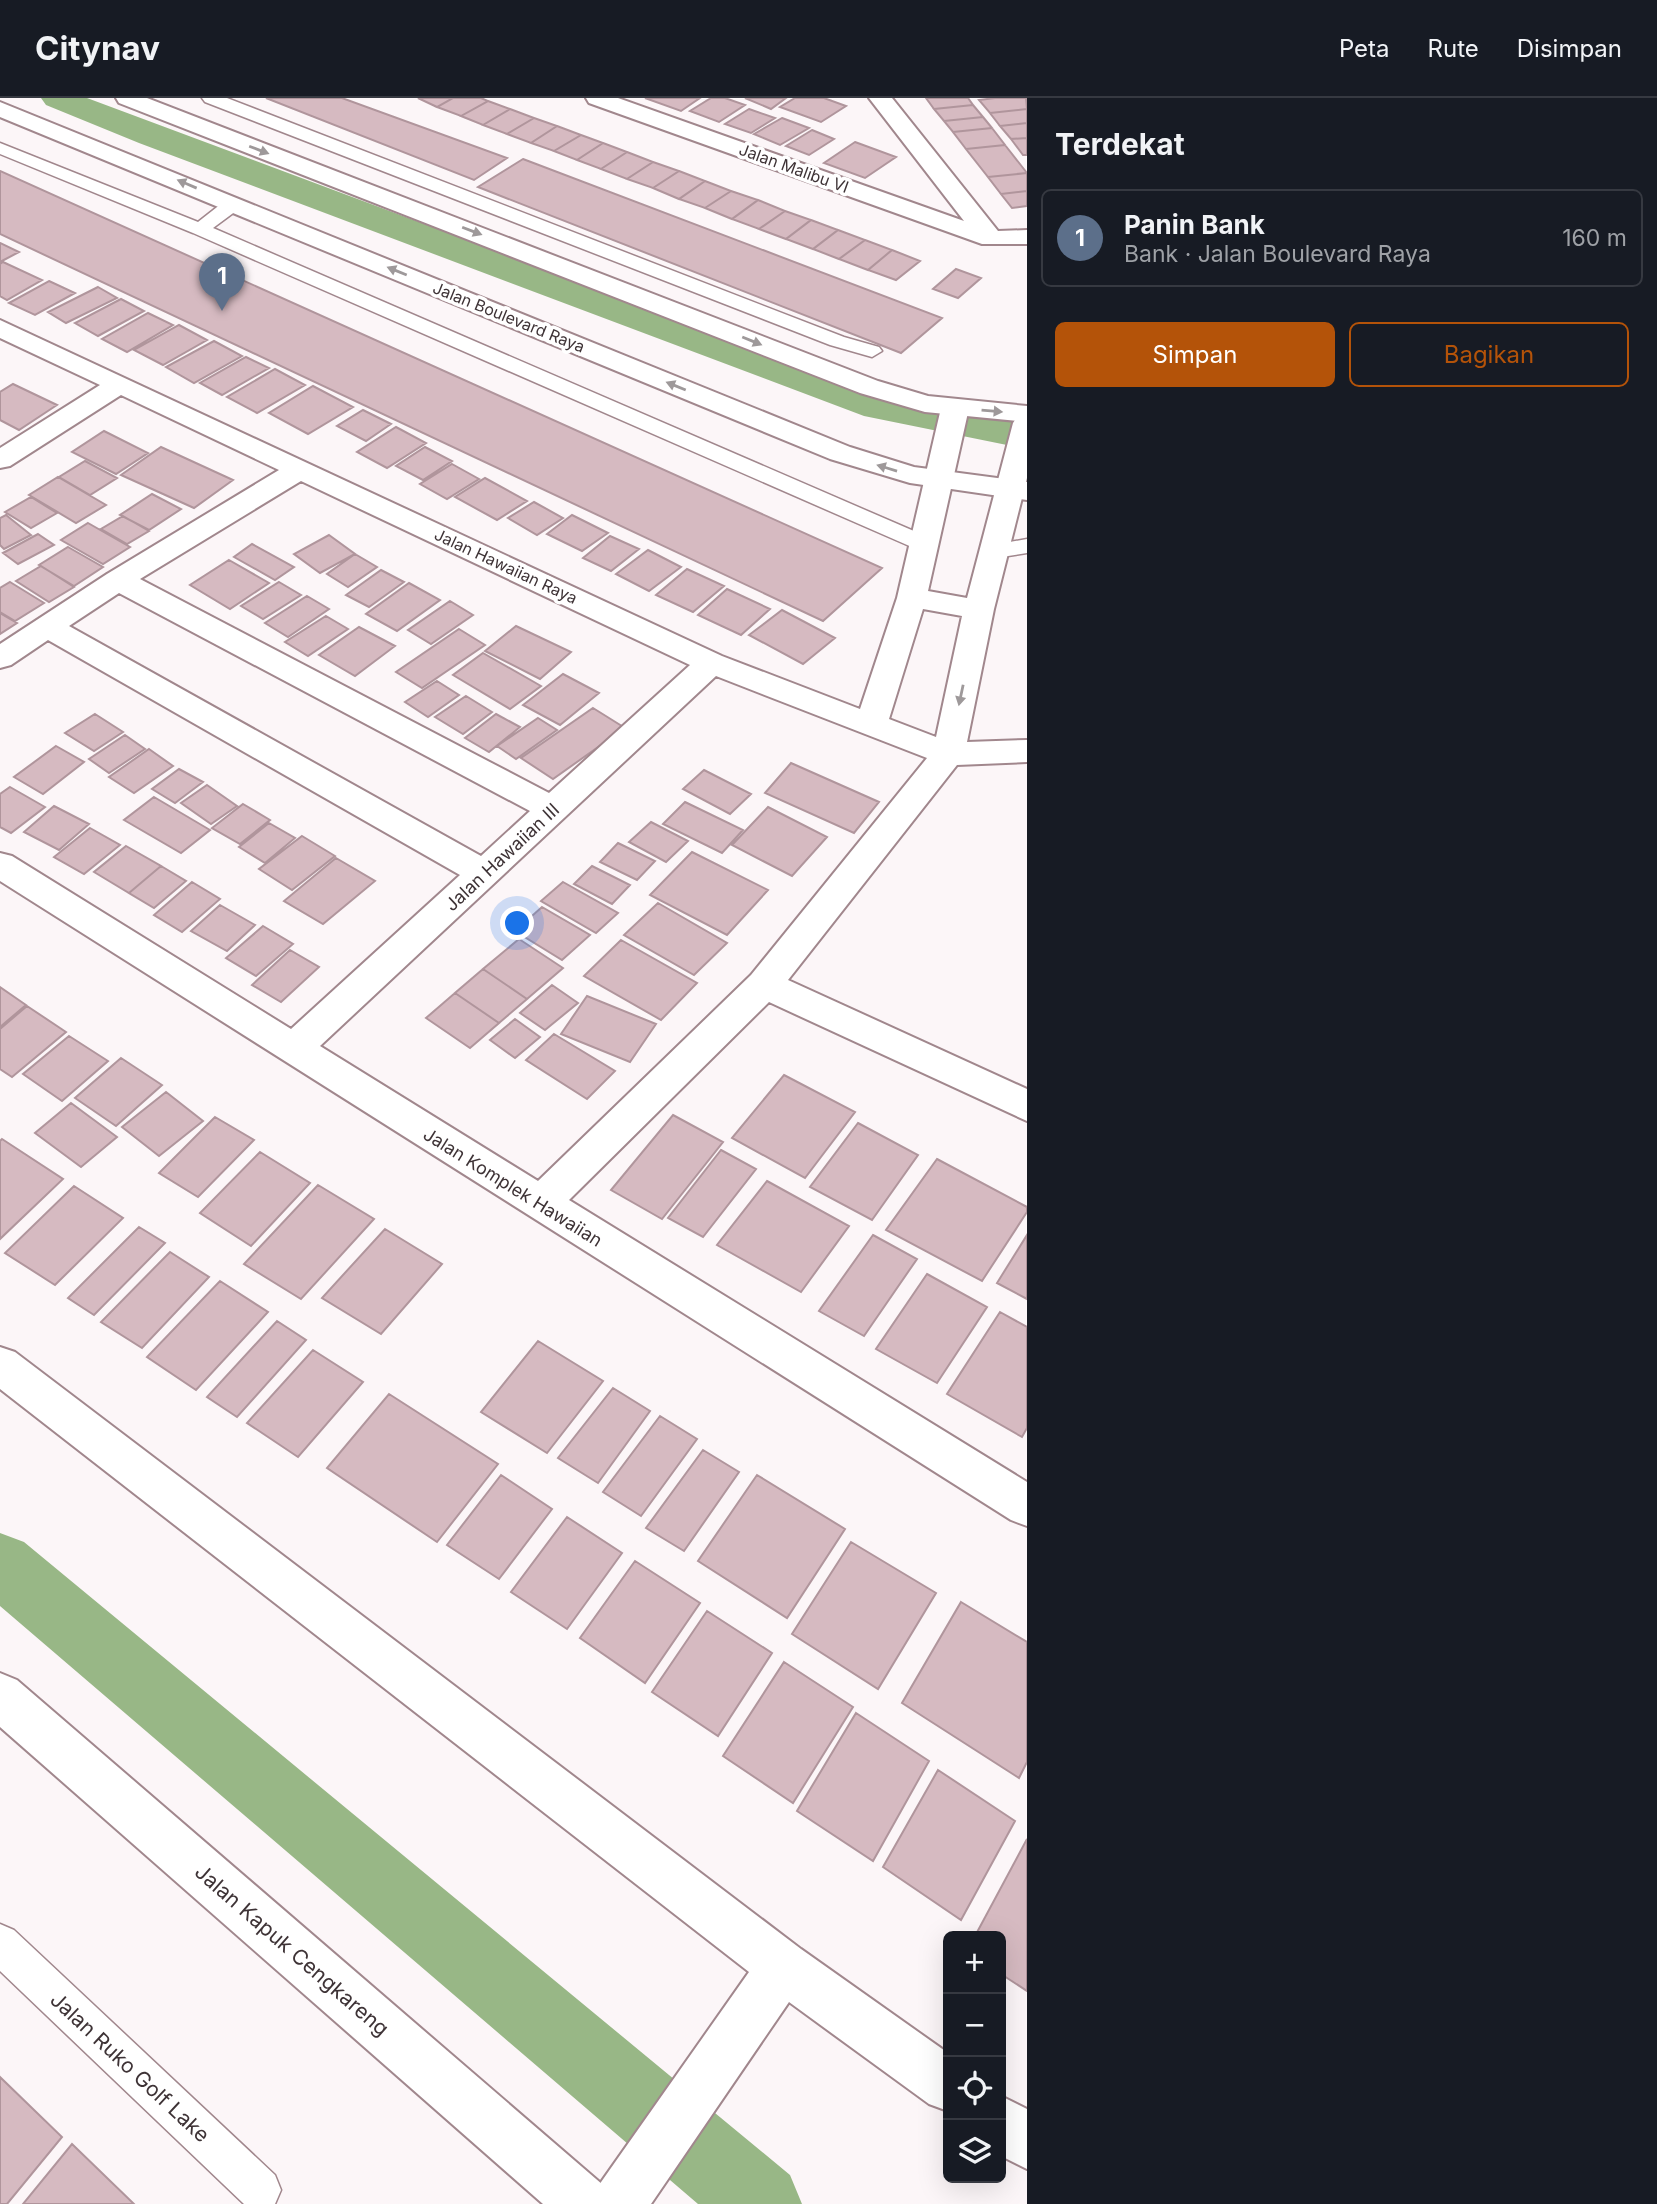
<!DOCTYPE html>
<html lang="id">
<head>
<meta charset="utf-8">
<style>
	body { margin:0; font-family:Inter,sans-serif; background:#20242c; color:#f1f3f6 }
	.controls { position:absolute; right:21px; bottom:21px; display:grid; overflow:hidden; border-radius:10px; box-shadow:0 7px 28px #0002 }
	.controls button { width:63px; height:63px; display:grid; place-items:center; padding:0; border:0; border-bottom:2px solid #363941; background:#171b24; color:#f1f3f6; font:35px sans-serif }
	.you { position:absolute; left:518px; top:826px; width:24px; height:24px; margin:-18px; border:5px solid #fff; border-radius:50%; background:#1a73e8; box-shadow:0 0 0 10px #1a73e833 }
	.badge { display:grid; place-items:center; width:46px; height:46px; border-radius:50%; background:#b45309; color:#fff; font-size:23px; font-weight:700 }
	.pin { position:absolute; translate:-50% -58px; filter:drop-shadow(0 2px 4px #0008) }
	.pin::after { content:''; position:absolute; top:37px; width:24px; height:21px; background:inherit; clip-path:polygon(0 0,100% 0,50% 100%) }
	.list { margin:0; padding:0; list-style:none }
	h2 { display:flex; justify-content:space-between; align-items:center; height:91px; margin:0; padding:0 28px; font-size:30px }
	h2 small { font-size:23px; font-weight:400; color:#9ea1a6 }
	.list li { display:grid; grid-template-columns:46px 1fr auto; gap:21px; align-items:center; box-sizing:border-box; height:98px; margin:0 14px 14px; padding:0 14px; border:2px solid #363941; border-radius:10px }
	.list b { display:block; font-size:26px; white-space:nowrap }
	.list p { margin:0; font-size:23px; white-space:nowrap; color:#9ea1a6 }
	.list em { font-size:23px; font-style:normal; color:#9ea1a6 }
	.actions { display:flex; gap:14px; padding:21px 28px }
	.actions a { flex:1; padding:16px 0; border:2px solid #b45309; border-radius:10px; text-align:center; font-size:24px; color:#b45309 }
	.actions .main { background:#b45309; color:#fff }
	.icon { flex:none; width:38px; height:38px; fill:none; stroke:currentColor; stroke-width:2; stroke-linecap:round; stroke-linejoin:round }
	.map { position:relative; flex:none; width:1027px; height:2106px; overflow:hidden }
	header { display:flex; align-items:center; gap:42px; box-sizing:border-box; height:98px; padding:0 35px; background:#171b24; border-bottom:2px solid #363941 }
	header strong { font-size:33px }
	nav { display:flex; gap:38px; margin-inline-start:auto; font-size:24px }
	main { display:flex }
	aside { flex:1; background:#171b24 }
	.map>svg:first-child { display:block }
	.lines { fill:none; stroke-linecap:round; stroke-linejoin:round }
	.canal { fill:#98b786; fill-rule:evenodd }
	.building { fill:#d6bac1; stroke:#b0959c; stroke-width:2 }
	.service-casing { stroke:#a1878d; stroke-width:3 }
	.minor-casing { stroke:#a1878d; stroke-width:4 }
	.tertiary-casing { stroke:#a1878d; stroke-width:4 }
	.service { fill:#fff; fill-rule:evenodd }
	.minor { fill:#fff; fill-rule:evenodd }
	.tertiary { fill:#fff; fill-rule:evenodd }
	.oneway { fill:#9e999a }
	.labels { text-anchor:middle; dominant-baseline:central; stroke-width:7; stroke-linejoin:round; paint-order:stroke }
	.far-street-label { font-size:16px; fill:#3e3336; stroke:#fff }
	.street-label { font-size:18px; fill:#3e3336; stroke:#fff }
	.near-street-label { font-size:21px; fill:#3e3336; stroke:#fff }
</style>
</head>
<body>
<header>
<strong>Citynav</strong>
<nav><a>Peta</a><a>Rute</a><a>Disimpan</a></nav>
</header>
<main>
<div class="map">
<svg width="1027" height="2106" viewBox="0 0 1027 2106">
	<rect width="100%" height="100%" fill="#fcf6f8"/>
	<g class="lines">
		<path class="canal" d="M 41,0 L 87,0 L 888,299 L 1027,327 L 1027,351 L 864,318 L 139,45 L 46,7 Z
			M 0,1435 L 24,1444 L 790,2077 L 802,2106 L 698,2106 L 0,1508 Z"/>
	</g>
	<path class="building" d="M 266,0 L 342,0 L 507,60 L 474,82 Z
		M 418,0 L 453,0 L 437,9 Z
		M 453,0 L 481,0 L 488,3 L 461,18 L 437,9 Z
		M 645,0 L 700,0 L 681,13 Z
		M 711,0 L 725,0 L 745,7 L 719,24 L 690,13 Z
		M 745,0 L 786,0 L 771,11 Z
		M 795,0 L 824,0 L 846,8 L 821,24 L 780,9 Z
		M 926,0 L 968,0 L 973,7 L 934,11 Z
		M 995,0 L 1026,0 L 1027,11 L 990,15 L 979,2 Z
		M 488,3 L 510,11 L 483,27 L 461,18 Z
		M 973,7 L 983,19 L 944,23 L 934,11 Z
		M 510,11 L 534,20 L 507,36 L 483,27 Z
		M 749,11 L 775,20 L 751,35 L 725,26 Z
		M 1027,11 L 1027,25 L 1000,28 L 990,15 Z
		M 983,19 L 992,30 L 953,34 L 944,23 Z
		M 534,20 L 557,28 L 531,45 L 507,36 Z
		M 782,20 L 809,30 L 780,47 L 754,36 Z
		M 1027,25 L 1027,40 L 1011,41 L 1000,28 Z
		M 557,28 L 581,37 L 554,53 L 531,45 Z
		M 992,30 L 1005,47 L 966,51 L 953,34 Z
		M 812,32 L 834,41 L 809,57 L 786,48 Z
		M 581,37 L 603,45 L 577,62 L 554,53 Z
		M 1027,40 L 1027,57 L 1023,57 L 1011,41 Z
		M 855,44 L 896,59 L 865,80 L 824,65 Z
		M 603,45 L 627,54 L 601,71 L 577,62 Z
		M 1005,47 L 1027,75 L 988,79 L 966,51 Z
		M 627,54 L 653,64 L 627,81 L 601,71 Z
		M 523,61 L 942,220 L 901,255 L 478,89 Z
		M 653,64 L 679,73 L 653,90 L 627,81 Z
		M 0,73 L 882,470 L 823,523 L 0,136 Z
		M 679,73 L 705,83 L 679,101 L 653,90 Z
		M 1027,75 L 1027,93 L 1001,96 L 988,79 Z
		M 705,83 L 731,93 L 705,110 L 679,101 Z
		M 731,93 L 758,102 L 732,121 L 705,110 Z
		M 1027,93 L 1027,108 L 1012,110 L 1001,96 Z
		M 758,102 L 785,113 L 759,131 L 732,121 Z
		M 785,113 L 811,122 L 786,141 L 759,131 Z
		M 811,122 L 838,132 L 813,151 L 786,141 Z
		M 838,132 L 865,142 L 839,161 L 813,151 Z
		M 865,142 L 892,152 L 868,172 L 839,161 Z
		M 0,145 L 19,154 L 0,164 Z
		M 892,152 L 920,163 L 896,182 L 868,172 Z
		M 3,164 L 42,182 L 7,202 L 0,198 L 0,166 Z
		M 956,171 L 981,180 L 958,200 L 933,191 Z
		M 49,183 L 75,195 L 35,217 L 9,205 Z
		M 98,189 L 117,200 L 66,225 L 48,214 Z
		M 121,201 L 144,213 L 98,238 L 75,225 Z
		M 148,215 L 173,227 L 127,254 L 102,241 Z
		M 179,227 L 207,242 L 163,267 L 134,252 Z
		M 214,243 L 242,258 L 194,285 L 166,269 Z
		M 246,259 L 269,270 L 222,297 L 200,285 Z
		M 275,271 L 305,287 L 257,315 L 227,299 Z
		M 13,286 L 57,307 L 19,332 L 0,322 L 0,294 Z
		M 313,288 L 353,309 L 308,336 L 269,315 Z
		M 363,312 L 391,326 L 366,343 L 337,328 Z
		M 396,329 L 426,345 L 387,370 L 357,354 Z
		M 104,333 L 148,355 L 116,376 L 72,354 Z
		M 161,349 L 233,382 L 194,410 L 121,377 Z
		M 425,349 L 452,363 L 423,382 L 396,368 Z
		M 85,363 L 117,380 L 90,397 L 59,379 Z
		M 452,366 L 479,381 L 447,401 L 420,386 Z
		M 58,379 L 106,407 L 76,425 L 29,397 Z
		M 485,380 L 527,403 L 497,422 L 455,399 Z
		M 152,396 L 181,411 L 149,432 L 120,417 Z
		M 31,399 L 57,415 L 31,430 L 5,414 Z
		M 534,404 L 563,420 L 537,437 L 508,420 Z
		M 6,417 L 31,437 L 4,451 L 0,447 L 0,420 Z
		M 572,417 L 608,435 L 582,453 L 547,436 Z
		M 123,418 L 149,433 L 127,446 L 101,431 Z
		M 88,425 L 130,449 L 103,466 L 61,442 Z
		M 38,436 L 54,447 L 18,466 L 3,455 Z
		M 329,437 L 355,456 L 320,475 L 294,456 Z
		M 610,438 L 639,451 L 611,473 L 583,460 Z
		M 252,446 L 294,469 L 275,482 L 234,459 Z
		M 68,449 L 103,469 L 74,488 L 39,467 Z
		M 648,452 L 681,469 L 649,493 L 616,476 Z
		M 355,456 L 377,469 L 348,489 L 327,476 Z
		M 229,462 L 269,485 L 230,511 L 190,487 Z
		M 41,468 L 74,489 L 49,504 L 16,483 Z
		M 687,471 L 724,488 L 693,514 L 656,497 Z
		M 381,472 L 404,484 L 369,509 L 346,497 Z
		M 10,484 L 44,505 L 15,523 L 0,514 L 0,490 Z
		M 279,484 L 301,497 L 263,521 L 241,508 Z
		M 409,485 L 440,502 L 397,533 L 366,516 Z
		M 727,491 L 770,511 L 741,537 L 698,517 Z
		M 307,498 L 329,511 L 288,539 L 265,525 Z
		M 450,503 L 473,517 L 431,546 L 408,532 Z
		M 782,512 L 835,540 L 803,566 L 749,537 Z
		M 0,515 L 17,525 L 0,536 Z
		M 326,518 L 348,531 L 308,558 L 285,544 Z
		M 516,528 L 571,554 L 540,581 L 485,553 Z
		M 359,529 L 395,548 L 355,578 L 319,557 Z
		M 459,531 L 485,547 L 422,590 L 396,574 Z
		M 483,555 L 541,588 L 510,611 L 453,577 Z
		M 563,576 L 599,595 L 560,627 L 523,607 Z
		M 437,583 L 459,597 L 428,619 L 405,604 Z
		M 466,598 L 492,614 L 463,636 L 435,619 Z
		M 593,610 L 625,630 L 553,681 L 521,660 Z
		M 95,616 L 123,634 L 94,653 L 65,635 Z
		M 496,616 L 520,629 L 489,654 L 465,640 Z
		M 538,620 L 557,632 L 516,661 L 497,648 Z
		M 125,637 L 145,651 L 109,675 L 89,661 Z
		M 56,648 L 84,664 L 43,696 L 14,679 Z
		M 149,651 L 173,668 L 134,695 L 109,679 Z
		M 791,665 L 879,704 L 854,735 L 765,695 Z
		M 179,671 L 203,684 L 175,705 L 152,691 Z
		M 704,672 L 751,696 L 730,716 L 683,691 Z
		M 207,687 L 237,708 L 211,726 L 181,705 Z
		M 10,689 L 45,709 L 11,735 L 0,729 L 0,696 Z
		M 154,699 L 210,732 L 181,755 L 124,722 Z
		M 685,704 L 743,732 L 722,755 L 663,726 Z
		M 243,706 L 270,722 L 240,746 L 212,730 Z
		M 54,708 L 89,726 L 59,752 L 24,734 Z
		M 768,709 L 827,739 L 792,778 L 732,747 Z
		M 651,724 L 688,743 L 666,764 L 629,744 Z
		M 269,725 L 295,740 L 265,765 L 239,749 Z
		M 90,730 L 120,747 L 84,776 L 54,759 Z
		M 302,738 L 335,758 L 292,792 L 259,771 Z
		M 618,745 L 655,763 L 637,782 L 600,764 Z
		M 126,748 L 161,768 L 129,795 L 94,774 Z
		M 692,754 L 768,792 L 727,837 L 650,797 Z
		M 336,760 L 375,783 L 323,826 L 284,803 Z
		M 161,768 L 186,783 L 154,810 L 129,795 Z
		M 592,768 L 630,787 L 612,806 L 574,786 Z
		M 192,784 L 220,801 L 182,834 L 154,817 Z
		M 563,784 L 618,815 L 596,835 L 541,803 Z
		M 658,805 L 727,845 L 694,877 L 624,837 Z
		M 220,807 L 255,827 L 227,853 L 191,833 Z
		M 542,809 L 590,837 L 562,862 L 515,833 Z
		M 263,828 L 293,846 L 256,878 L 226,860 Z
		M 519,841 L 563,870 L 527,901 L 483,871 Z
		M 621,842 L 697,885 L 661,922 L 584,878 Z
		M 290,852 L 319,869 L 281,904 L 252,887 Z
		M 483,871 L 527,901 L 499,925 L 455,895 Z
		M 552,887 L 578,905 L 545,932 L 520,915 Z
		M 0,889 L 26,907 L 0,929 Z
		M 455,895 L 499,925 L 470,950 L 426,920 Z
		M 587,898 L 656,926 L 630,964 L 561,936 Z
		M 27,908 L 66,934 L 12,979 L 0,971 L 0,931 Z
		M 515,921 L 540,939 L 515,960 L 490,942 Z
		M 554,936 L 615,973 L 587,1001 L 526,962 Z
		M 69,938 L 108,963 L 62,1003 L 23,976 Z
		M 121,960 L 162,987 L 116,1028 L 75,1000 Z
		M 784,977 L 855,1014 L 805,1080 L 732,1040 Z
		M 166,994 L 203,1023 L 159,1058 L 122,1029 Z
		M 71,1005 L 117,1039 L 81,1069 L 35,1035 Z
		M 673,1017 L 723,1044 L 662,1121 L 611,1092 Z
		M 215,1019 L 254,1042 L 198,1099 L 159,1075 Z
		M 858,1025 L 918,1057 L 872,1122 L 810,1089 Z
		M 2,1041 L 63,1081 L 0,1141 L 0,1043 Z
		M 721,1052 L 756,1071 L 703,1139 L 668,1120 Z
		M 260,1054 L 310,1085 L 251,1148 L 200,1115 Z
		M 937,1061 L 1027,1109 L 1027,1114 L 982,1183 L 886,1132 Z
		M 767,1083 L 849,1128 L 801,1194 L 717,1147 Z
		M 318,1087 L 374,1121 L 301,1201 L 244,1166 Z
		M 74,1088 L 123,1120 L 55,1187 L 5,1155 Z
		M 139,1129 L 165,1145 L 94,1217 L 68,1200 Z
		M 385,1131 L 442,1166 L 381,1236 L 322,1200 Z
		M 873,1137 L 917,1161 L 864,1238 L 819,1213 Z
		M 1027,1137 L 1027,1201 L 997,1185 Z
		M 170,1154 L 209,1179 L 142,1250 L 101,1224 Z
		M 927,1176 L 987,1209 L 937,1285 L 876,1251 Z
		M 220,1183 L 268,1214 L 196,1292 L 147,1259 Z
		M 1000,1214 L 1027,1229 L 1027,1330 L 1022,1339 L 947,1296 Z
		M 277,1223 L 306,1242 L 237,1319 L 207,1299 Z
		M 538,1243 L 603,1283 L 547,1355 L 481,1314 Z
		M 313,1252 L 363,1284 L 298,1359 L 247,1325 Z
		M 613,1290 L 650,1313 L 598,1385 L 558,1360 Z
		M 389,1296 L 498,1366 L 437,1444 L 327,1370 Z
		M 660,1318 L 697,1341 L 641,1418 L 603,1394 Z
		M 703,1352 L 739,1374 L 684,1453 L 646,1430 Z
		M 501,1377 L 552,1411 L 499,1481 L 447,1447 Z
		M 757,1377 L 845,1431 L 787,1520 L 698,1463 Z
		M 567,1419 L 622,1455 L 567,1531 L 511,1494 Z
		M 851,1444 L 936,1495 L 878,1591 L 792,1536 Z
		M 635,1463 L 700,1505 L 645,1585 L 580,1540 Z
		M 961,1504 L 1027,1544 L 1027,1664 L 1019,1680 L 902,1605 Z
		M 707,1513 L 772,1555 L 718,1638 L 652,1594 Z
		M 784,1564 L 853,1609 L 793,1705 L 723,1658 Z
		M 856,1615 L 929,1663 L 873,1763 L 797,1713 Z
		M 938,1672 L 1015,1723 L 961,1822 L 883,1769 Z
		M 1027,1741 L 1027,1893 L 1001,1876 L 1001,1838 L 975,1838 Z
		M 0,1979 L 62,2039 L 7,2106 L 0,2106 Z
		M 72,2046 L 134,2106 L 23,2106 Z"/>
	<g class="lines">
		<g class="service-casing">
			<path id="service" d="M 202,0 L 227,0 L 844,239 L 879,249 L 882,253 L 872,259 L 830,247 L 205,4 Z
				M 0,45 L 198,124 L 226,102 L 240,102 L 242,106 L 240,110 L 213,130 L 930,440 L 933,445 L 930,450 L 914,450 L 193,135 L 0,56 Z
				M 1027,441 L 1027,455 L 995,460 L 984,453 L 987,448 Z
				M 0,1826 L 14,1832 L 275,2077 L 281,2092 L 275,2106 L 244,2106 L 0,1873 Z"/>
		</g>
		<g class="minor-casing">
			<path id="minor" d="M 586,0 L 618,0 L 964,123 L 869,0 L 892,0 L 998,133 L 1027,132 L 1027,146 L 982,146 L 589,5 Z
				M 0,222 L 722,558 L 860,611 L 897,500 L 941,310 L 945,304 L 965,304 L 969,310 L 928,493 L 967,500 L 1013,325 L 1017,319 L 1027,317 L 1027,380 L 994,511 L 967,644 L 1027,642 L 1027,664 L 957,667 L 788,882 L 1027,991 L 1027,1023 L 769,904 L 569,1102 L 1027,1384 L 1027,1428 L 1011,1422 L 0,783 L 0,755 L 12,758 L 291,931 L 460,777 L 48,542 L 11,567 L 0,570 L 0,546 L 107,476 L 279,372 L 121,297 L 10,368 L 0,370 L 0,350 L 100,287 L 0,240 ZM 301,383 L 690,567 L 549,695 L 140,481 ZM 119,495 L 530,713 L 481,758 L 69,528 ZM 923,511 L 962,518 L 936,639 L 889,621 ZM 716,578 L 927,660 L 751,877 L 538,1083 L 320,948 Z
				M 0,1249 L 15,1254 L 801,1851 L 948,1955 L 948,2013 L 929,2006 L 789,1904 L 651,2106 L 591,2106 L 599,2087 L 749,1874 L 0,1291 Z
				M 1001,1998 L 1027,2011 L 1027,2071 L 1001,2058 Z"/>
		</g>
		<g class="tertiary-casing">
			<path id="tertiary" d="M 116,0 L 147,0 L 878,283 L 928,298 L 1027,308 L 1027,324 L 925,314 L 860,295 L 119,5 Z
				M 0,4 L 850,349 L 914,369 L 1027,384 L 1027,402 L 910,385 L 830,361 L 0,19 Z
				M 0,1575 L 17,1582 L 603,2087 L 611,2106 L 543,2106 L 0,1629 Z"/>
		</g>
		<use href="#service" class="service"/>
		<use href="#minor" class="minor"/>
		<use href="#tertiary" class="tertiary"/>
	</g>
	<defs><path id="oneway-solid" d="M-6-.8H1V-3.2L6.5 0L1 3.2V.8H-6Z" transform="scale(1.75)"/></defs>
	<g class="oneway">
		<use href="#oneway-solid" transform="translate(259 52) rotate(21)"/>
		<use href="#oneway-solid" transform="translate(187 86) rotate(-157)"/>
		<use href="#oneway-solid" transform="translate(472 133) rotate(21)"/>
		<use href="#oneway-solid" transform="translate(397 173) rotate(-158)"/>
		<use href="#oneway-solid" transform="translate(752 243) rotate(22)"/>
		<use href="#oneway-solid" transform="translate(676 288) rotate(-158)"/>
		<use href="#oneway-solid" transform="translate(992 313) rotate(5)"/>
		<use href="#oneway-solid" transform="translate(887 370) rotate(-163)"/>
		<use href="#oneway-solid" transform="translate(961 597) rotate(102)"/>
	</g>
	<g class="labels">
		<g class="far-street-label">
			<text transform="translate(794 70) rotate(20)">Jalan Malibu VI</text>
			<text transform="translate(509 219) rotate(22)">Jalan Boulevard Raya</text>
			<text transform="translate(506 468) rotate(25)">Jalan Hawaiian Raya</text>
		</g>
		<g class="street-label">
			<text transform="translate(502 759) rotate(-43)">Jalan Hawaiian III</text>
			<text transform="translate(513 1089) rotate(32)">Jalan Komplek Hawaiian</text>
		</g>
		<g class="near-street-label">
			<text transform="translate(292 1852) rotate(41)">Jalan Kapuk Cengkareng</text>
			<text transform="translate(130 1969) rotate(43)">Jalan Ruko Golf Lake</text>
		</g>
	</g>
</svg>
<div class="controls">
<button>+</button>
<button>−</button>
<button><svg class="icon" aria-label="locate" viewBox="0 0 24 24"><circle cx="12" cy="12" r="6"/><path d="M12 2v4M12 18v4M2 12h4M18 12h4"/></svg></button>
<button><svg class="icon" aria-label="layers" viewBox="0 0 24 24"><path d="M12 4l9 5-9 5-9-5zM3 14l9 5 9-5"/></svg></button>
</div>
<div class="you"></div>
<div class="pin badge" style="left:222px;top:213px;background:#5c6f8a">1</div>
</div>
<aside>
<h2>Terdekat<small></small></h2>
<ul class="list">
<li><span class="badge" style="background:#5c6f8a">1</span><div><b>Panin Bank</b><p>Bank · Jalan Boulevard Raya</p></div><em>160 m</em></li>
</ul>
<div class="actions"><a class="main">Simpan</a><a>Bagikan</a></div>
</aside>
</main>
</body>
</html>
